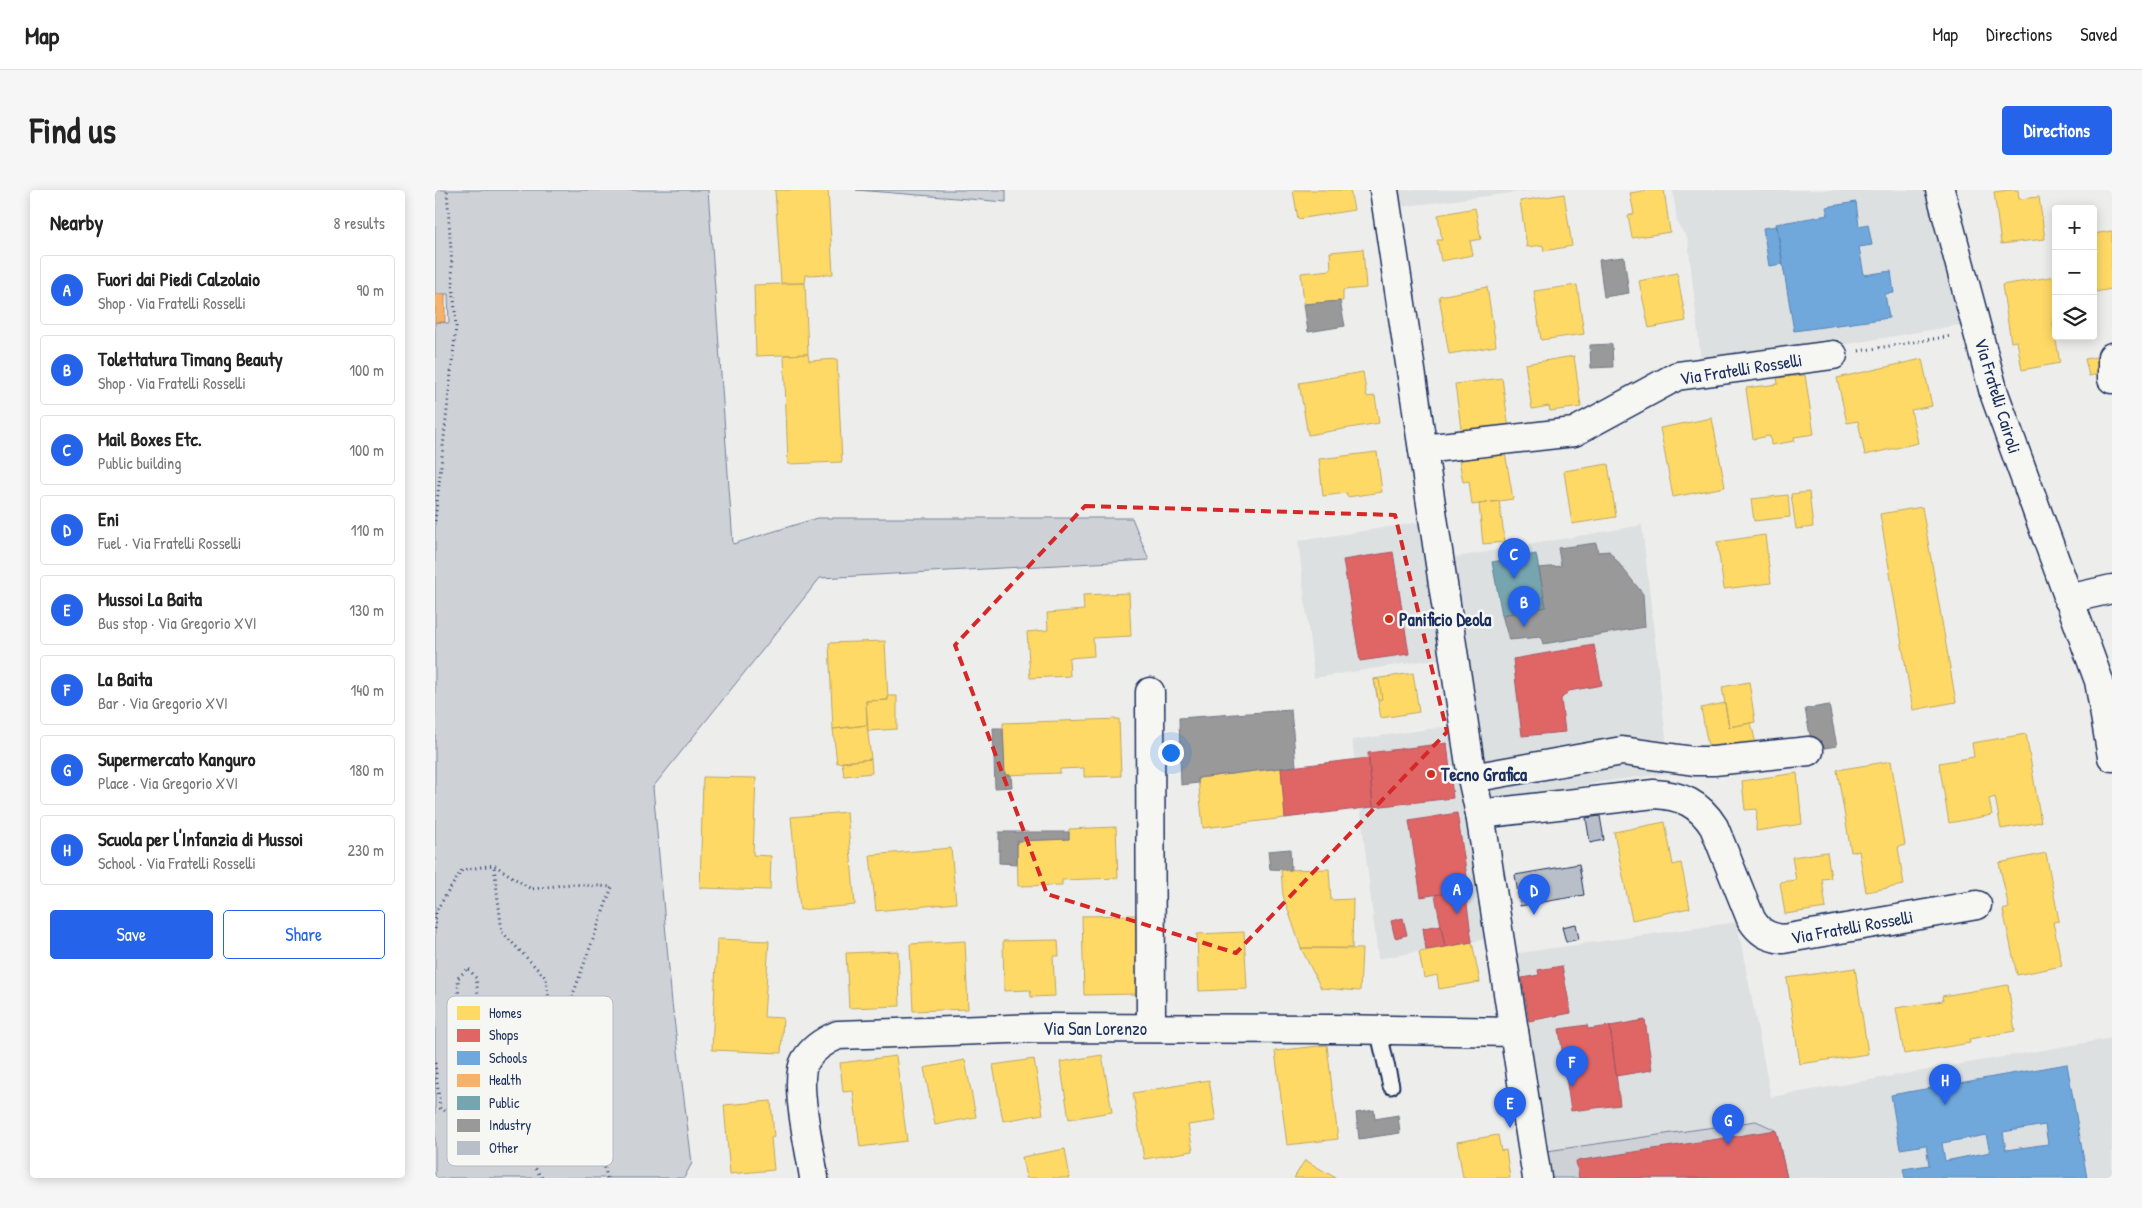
<!DOCTYPE html>
<html lang="en">
<head>
<meta charset="utf-8">
<style>
	body { margin:0; font-family:"Patrick Hand",sans-serif; background:#f6f6f6; color:#222 }
	.controls { position:absolute; right:15px; top:15px; display:grid; overflow:hidden; border-radius:5px; box-shadow:0 2px 12px #0003 }
	.controls button { width:45px; height:45px; display:grid; place-items:center; padding:0; border:0; border-bottom:1px solid #e0e0e0; background:#fff; color:#222; font:25px sans-serif }
	.you { position:absolute; left:735px; top:562px; width:18px; height:18px; margin:-12px; border:4px solid #fff; border-radius:50%; background:#1a73e8; box-shadow:0 0 0 8px #1a73e833 }
	.badge { display:grid; place-items:center; width:32px; height:32px; border-radius:50%; background:#2563eb; color:#fff; font-size:16px; font-weight:700 }
	.pin { position:absolute; translate:-50% -41px; filter:drop-shadow(0 1px 2px #0008) }
	.pin::after { content:''; position:absolute; top:26px; width:18px; height:15px; background:inherit; clip-path:polygon(0 0,100% 0,50% 100%) }
	.list { margin:0; padding:0; list-style:none }
	h2 { display:flex; justify-content:space-between; align-items:center; height:65px; margin:0; padding:0 20px; font-size:21px }
	h2 small { font-size:16px; font-weight:400; color:#767676 }
	.list li { display:grid; grid-template-columns:32px 1fr auto; gap:15px; align-items:center; box-sizing:border-box; height:70px; margin:0 10px 10px; padding:0 10px; border:1px solid #e0e0e0; border-radius:5px }
	.list b { display:block; font-size:19px; white-space:nowrap }
	.list p { margin:0; font-size:16px; white-space:nowrap; color:#767676 }
	.list em { font-size:16px; font-style:normal; color:#767676 }
	.actions { display:flex; gap:10px; padding:15px 20px }
	.actions a { flex:1; padding:11px 0; border:1px solid #2563eb; border-radius:5px; text-align:center; font-size:18px; color:#2563eb }
	.actions .main { background:#2563eb; color:#fff }
	.icon { flex:none; width:28px; height:28px; fill:none; stroke:currentColor; stroke-width:2; stroke-linecap:round; stroke-linejoin:round }
	.map { position:relative; flex:none; width:1677px; height:988px; overflow:hidden; border-radius:5px }
	header { display:flex; align-items:center; gap:30px; box-sizing:border-box; height:70px; padding:0 25px; background:#fff; border-bottom:1px solid #e0e0e0 }
	header strong { font-size:24px }
	nav { display:flex; gap:28px; margin-inline-start:auto; font-size:18px }
	.intro { display:flex; align-items:center; justify-content:space-between; box-sizing:border-box; height:120px; padding:0 30px }
	h1 { margin:0; font-size:35px }
	.button { padding:12px 22px; border-radius:5px; background:#2563eb; color:#fff; font-size:18px; font-weight:700 }
	main { display:flex; gap:30px; padding:0 30px }
	aside { flex:1; background:#fff; border-radius:5px; box-shadow:0 2px 12px #0003 }
	.map>svg:first-child { display:block }
	.built { fill:#dde0e1 }
	.green { fill:#ced2d7; stroke:#74809a }
	.homes { fill:#ffd966; stroke:#bba664 }
	.shops { fill:#e06666; stroke:#a55664 }
	.schools { fill:#6fa8dc; stroke:#5684b6; fill-rule:evenodd }
	.health { fill:#f6b26b; stroke:#b48b67 }
	.public { fill:#76a5af; stroke:#5b8297 }
	.industry { fill:#999; stroke:#737987 }
	.building { fill:#b9bfc8; stroke:#1b2f5e }
	.lines { fill:none; stroke-linecap:round; stroke-linejoin:round }
	.lane-casing { stroke:#1b2f5e; stroke-width:19 }
	.street-casing { stroke:#1b2f5e; stroke-width:31 }
	.primary-casing { stroke:#1b2f5e; stroke-width:31 }
	.path { stroke:#1b2f5e; stroke-width:3; stroke-dasharray:1 4; stroke-linecap:butt }
	.lane { stroke:#f6f6f2; stroke-width:15 }
	.street { stroke:#f6f6f2; stroke-width:28 }
	.primary { stroke:#f6f6f2; stroke-width:28 }
	.marked { fill:none; stroke:#d62828; stroke-width:4; stroke-dasharray:10 6; stroke-linejoin:round }
	.poi-dot { fill:#c8321e; stroke:#f6f6f2; stroke-width:2 }
	.labels { text-anchor:middle; dominant-baseline:central; stroke-width:5; stroke-linejoin:round; paint-order:stroke }
	.street-label { font-size:18px; fill:#1b2f5e; stroke:#f6f6f2 }
	.poi-label { font-size:18px; font-weight:bold; fill:#1b2f5e; stroke:#f6f6f2; text-anchor:start }
	.key { fill:#f6f6f2; stroke:#b4bac6; stroke-width:1 }
	.key-label { font-size:14px; fill:#1b2f5e }
</style>
</head>
<body>
<header>
<strong>Map</strong>
<nav><a>Map</a><a>Directions</a><a>Saved</a></nav>
</header>
<div class="intro"><h1>Find us</h1><a class="button">Directions</a></div>
<main>
<aside>
<h2>Nearby<small>8 results</small></h2>
<ul class="list">
<li><span class="badge">A</span><div><b>Fuori dai Piedi Calzolaio</b><p>Shop · Via Fratelli Rosselli</p></div><em>90 m</em></li>
<li><span class="badge">B</span><div><b>Tolettatura Timang Beauty</b><p>Shop · Via Fratelli Rosselli</p></div><em>100 m</em></li>
<li><span class="badge">C</span><div><b>Mail Boxes Etc.</b><p>Public building</p></div><em>100 m</em></li>
<li><span class="badge">D</span><div><b>Eni</b><p>Fuel · Via Fratelli Rosselli</p></div><em>110 m</em></li>
<li><span class="badge">E</span><div><b>Mussoi La Baita</b><p>Bus stop · Via Gregorio XVI</p></div><em>130 m</em></li>
<li><span class="badge">F</span><div><b>La Baita</b><p>Bar · Via Gregorio XVI</p></div><em>140 m</em></li>
<li><span class="badge">G</span><div><b>Supermercato Kanguro</b><p>Place · Via Gregorio XVI</p></div><em>180 m</em></li>
<li><span class="badge">H</span><div><b>Scuola per l'Infanzia di Mussoi</b><p>School · Via Fratelli Rosselli</p></div><em>230 m</em></li>
</ul>
<div class="actions"><a class="main">Save</a><a>Share</a></div>
</aside>
<div class="map">
<svg width="1677" height="988" viewBox="0 0 1677 988">
	<rect width="100%" height="100%" fill="#edeeec"/>
	<filter id="ink" filterUnits="userSpaceOnUse"><feTurbulence type="fractalNoise" baseFrequency=".02" numOctaves="2"/><feDisplacementMap in="SourceGraphic" scale="10" xChannelSelector="R" yChannelSelector="G"/><feConvolveMatrix kernelMatrix="1 2 1 2 8 2 1 2 1" color-interpolation-filters="sRGB"/></filter>
	<g filter="url(#ink)">
		<path class="built" d="M 954,0 L 1101,0 L 956,18 Z
			M 1238,0 L 1493,0 L 1530,134 L 1378,160 L 1266,172 L 1253,50 L 1242,33 Z
			M 992,331 L 999,371 L 1207,335 L 1235,583 L 1166,592 L 1036,616 L 1058,748 L 943,769 L 917,550 L 1022,535 L 1013,467 L 879,488 L 863,351 Z
			M 1302,732 L 1336,907 L 1677,848 L 1677,988 L 1094,988 L 1061,766 Z"/>
		<path class="green" d="M 0,0 L 273,0 L 298,354 L 382,328 L 697,328 L 714,370 L 385,388 L 218,597 L 237,813 L 257,973 L 249,988 L 0,988 L 0,132 L 14,133 L 13,104 L 0,104 Z
			M 421,0 L 571,0 L 571,12 Z
			M 1321,931 L 1341,940 L 1352,988 L 1094,988 L 1091,964 Z"/>
		<path class="homes" d="M 340,0 L 393,0 L 398,84 L 371,85 L 370,93 L 346,93 Z
			M 858,0 L 915,0 L 919,20 L 863,29 Z
			M 1214,0 L 1229,0 L 1235,42 L 1197,48 L 1193,25 L 1199,24 L 1195,3 Z
			M 1574,0 L 1583,0 L 1584,9 L 1604,7 L 1610,49 L 1566,54 L 1559,2 Z
			M 1129,4 L 1137,56 L 1109,61 L 1108,55 L 1092,57 L 1085,11 Z
			M 1040,18 L 1046,49 L 1035,51 L 1038,65 L 1006,71 L 1002,50 L 1007,50 L 1003,25 Z
			M 1677,41 L 1677,99 L 1660,102 L 1658,44 Z
			M 928,59 L 931,98 L 908,100 L 908,111 L 869,114 L 866,83 L 896,80 L 895,62 Z
			M 1242,83 L 1251,131 L 1214,138 L 1204,91 Z
			M 1621,86 L 1621,128 L 1617,129 L 1625,173 L 1587,180 L 1582,151 L 1576,152 L 1567,95 Z
			M 370,93 L 373,164 L 321,166 L 319,95 Z
			M 1142,95 L 1149,144 L 1106,150 L 1099,101 Z
			M 1052,97 L 1061,156 L 1014,164 L 1004,106 Z
			M 373,164 L 374,171 L 402,169 L 407,272 L 353,274 L 349,165 Z
			M 1139,166 L 1146,217 L 1115,221 L 1114,216 L 1097,219 L 1090,174 Z
			M 1667,166 L 1671,182 L 1654,186 L 1650,169 Z
			M 1487,169 L 1497,216 L 1476,220 L 1483,253 L 1430,265 L 1423,231 L 1412,233 L 1402,188 Z
			M 928,182 L 932,207 L 940,206 L 944,233 L 873,245 L 864,193 Z
			M 1370,185 L 1379,244 L 1359,247 L 1360,251 L 1336,255 L 1335,246 L 1318,249 L 1311,198 L 1343,194 L 1342,188 Z
			M 1067,188 L 1074,239 L 1027,245 L 1020,194 Z
			M 1277,228 L 1290,297 L 1238,307 L 1225,238 Z
			M 942,262 L 947,302 L 912,307 L 912,303 L 888,306 L 884,269 Z
			M 1070,262 L 1078,309 L 1037,315 L 1034,291 L 1028,292 L 1024,270 Z
			M 1173,274 L 1181,327 L 1137,334 L 1129,281 Z
			M 1374,302 L 1378,337 L 1361,339 L 1356,304 Z
			M 1353,305 L 1355,327 L 1319,331 L 1316,309 Z
			M 1064,311 L 1070,352 L 1048,354 L 1044,314 Z
			M 1487,317 L 1521,512 L 1478,520 L 1445,324 Z
			M 1330,345 L 1336,393 L 1289,399 L 1282,352 Z
			M 694,403 L 696,446 L 658,448 L 659,466 L 634,468 L 635,486 L 595,488 L 592,442 L 613,440 L 612,423 L 649,420 L 648,405 Z
			M 450,451 L 453,510 L 431,511 L 432,535 L 398,539 L 394,453 Z
			M 978,483 L 984,522 L 946,528 L 939,489 Z
			M 939,489 L 944,490 L 947,509 L 943,510 Z
			M 1314,492 L 1320,532 L 1294,537 L 1287,497 Z
			M 453,506 L 462,506 L 462,539 L 433,541 L 431,511 L 453,510 Z
			M 1290,513 L 1294,537 L 1316,533 L 1321,554 L 1274,561 L 1266,518 Z
			M 684,529 L 686,586 L 649,587 L 649,578 L 625,579 L 625,583 L 570,585 L 568,533 Z
			M 432,535 L 436,569 L 402,573 L 398,539 Z
			M 1591,544 L 1606,632 L 1566,639 L 1560,607 L 1554,609 L 1557,625 L 1514,633 L 1504,573 L 1539,567 L 1537,553 Z
			M 436,569 L 437,583 L 409,586 L 407,572 Z
			M 1456,571 L 1470,655 L 1463,657 L 1469,695 L 1431,702 L 1424,661 L 1416,662 L 1402,580 Z
			M 846,578 L 850,628 L 768,638 L 763,588 Z
			M 1362,583 L 1367,634 L 1321,641 L 1322,619 L 1310,620 L 1307,591 Z
			M 268,587 L 321,588 L 318,665 L 336,666 L 335,700 L 265,698 Z
			M 412,622 L 420,715 L 365,720 L 356,627 Z
			M 1230,632 L 1238,675 L 1246,673 L 1255,718 L 1197,730 L 1179,642 Z
			M 681,637 L 683,688 L 627,690 L 627,695 L 583,696 L 582,651 L 634,649 L 634,639 Z
			M 516,658 L 521,713 L 441,721 L 435,665 Z
			M 1392,662 L 1396,688 L 1387,689 L 1391,718 L 1350,724 L 1345,692 L 1361,690 L 1357,667 Z
			M 1611,663 L 1624,731 L 1618,732 L 1627,776 L 1582,785 L 1568,720 L 1574,718 L 1564,673 Z
			M 894,679 L 896,710 L 918,709 L 917,758 L 866,758 L 848,705 L 846,680 Z
			M 701,725 L 703,804 L 649,805 L 647,726 Z
			M 809,742 L 812,799 L 764,801 L 762,744 Z
			M 282,749 L 334,751 L 329,827 L 348,828 L 346,863 L 277,860 Z
			M 623,750 L 624,766 L 618,766 L 620,806 L 596,807 L 595,800 L 569,801 L 568,751 Z
			M 530,751 L 533,819 L 478,821 L 475,754 Z
			M 1037,752 L 1045,792 L 1004,799 L 1002,785 L 989,788 L 984,762 Z
			M 866,758 L 927,759 L 925,801 L 886,798 Z
			M 463,761 L 465,816 L 414,818 L 411,763 Z
			M 1420,778 L 1433,864 L 1365,874 L 1352,788 Z
			M 1573,795 L 1580,841 L 1534,849 L 1535,853 L 1469,864 L 1461,818 L 1508,811 L 1507,806 Z
			M 892,855 L 903,949 L 852,955 L 840,861 Z
			M 667,865 L 677,922 L 634,929 L 625,872 Z
			M 461,866 L 472,951 L 425,957 L 418,901 L 408,902 L 405,873 Z
			M 599,869 L 608,924 L 568,931 L 558,875 Z
			M 530,870 L 541,927 L 500,935 L 489,878 Z
			M 774,890 L 781,931 L 753,935 L 758,961 L 709,969 L 698,903 Z
			M 336,911 L 339,947 L 336,948 L 339,980 L 295,984 L 289,915 Z
			M 1063,945 L 1066,961 L 1071,960 L 1075,988 L 1028,988 L 1022,952 Z
			M 630,959 L 635,988 L 591,988 L 587,967 Z
			M 870,970 L 901,988 L 859,988 Z"/>
		<path class="shops" d="M 958,362 L 974,464 L 925,471 L 908,370 Z
			M 1159,455 L 1167,495 L 1134,501 L 1126,509 L 1130,542 L 1087,546 L 1078,469 Z
			M 1012,553 L 1018,608 L 938,617 L 933,563 Z
			M 934,568 L 938,617 L 850,628 L 846,578 Z
			M 1022,623 L 1034,699 L 986,707 L 974,631 Z
			M 1030,700 L 1037,752 L 1010,757 L 1000,705 Z
			M 968,728 L 972,745 L 960,748 L 956,731 Z
			M 1006,735 L 1010,757 L 991,760 L 988,738 Z
			M 1127,776 L 1136,823 L 1094,831 L 1087,788 L 1104,785 L 1103,780 Z
			M 1210,830 L 1217,880 L 1181,886 L 1175,836 Z
			M 1152,835 L 1153,839 L 1175,836 L 1185,915 L 1136,921 L 1124,839 Z
			M 1341,940 L 1352,988 L 1144,988 L 1141,971 Z"/>
		<path class="schools" d="M 1421,12 L 1424,36 L 1433,34 L 1437,55 L 1424,57 L 1429,85 L 1456,81 L 1459,103 L 1450,104 L 1454,128 L 1359,141 L 1341,34 L 1393,25 L 1391,17 Z
			M 1342,36 L 1348,74 L 1334,76 L 1328,38 Z
			M 1632,874 L 1652,988 L 1470,988 L 1468,979 L 1494,975 L 1491,955 L 1465,959 L 1456,905 ZM 1610,935 L 1613,954 L 1571,960 L 1568,942 ZM 1551,945 L 1555,962 L 1510,971 L 1507,953 Z"/>
		<path class="health" d="M 0,104 L 10,104 L 10,132 L 0,132 Z"/>
		<path class="public" d="M 1101,364 L 1111,417 L 1067,425 L 1057,372 Z"/>
		<path class="industry" d="M 1189,67 L 1194,103 L 1169,107 L 1164,70 Z
			M 905,111 L 910,136 L 873,142 L 869,114 Z
			M 1177,154 L 1178,177 L 1156,178 L 1155,155 Z
			M 1161,353 L 1163,362 L 1174,361 L 1208,404 L 1210,437 L 1108,454 L 1106,447 L 1074,450 L 1067,425 L 1111,417 L 1104,378 L 1126,376 L 1123,358 Z
			M 1394,515 L 1402,556 L 1383,559 L 1382,549 L 1376,550 L 1370,519 Z
			M 856,520 L 861,576 L 763,588 L 763,593 L 746,595 L 744,528 Z
			M 558,538 L 568,538 L 570,585 L 576,585 L 577,597 L 560,598 Z
			M 564,642 L 634,642 L 634,649 L 582,651 L 582,674 L 564,673 Z
			M 855,659 L 856,680 L 835,679 L 833,661 Z
			M 939,920 L 940,929 L 963,925 L 965,943 L 924,949 L 921,923 Z"/>
		<path class="building" d="M 1165,626 L 1169,650 L 1155,653 L 1151,628 Z
			M 1144,674 L 1149,705 L 1085,716 L 1080,685 Z
			M 1141,734 L 1144,749 L 1131,752 L 1127,737 Z"/>
		<g class="lines">
			<g class="lane-casing">
				<path id="lane" d="M 943,839 L 956,896"/>
			</g>
			<g class="street-casing">
				<path id="street" d="M 1505,0 L 1559,203 L 1664,491 L 1677,567
					M 1677,167 L 1677,189
					M 988,259 L 1139,242 L 1242,186 L 1398,165
					M 1633,409 L 1677,399
					M 715,502 L 716,838
					M 1037,588 L 1187,561 L 1259,571 L 1279,571 L 1374,561
					M 1045,624 L 1219,604 C 1246,605 1265,614 1279,637 L 1316,729 C 1324,742 1332,747 1348,749 L 1542,715
					M 379,988 C 376,963 358,891 370,871 C 377,859 391,850 403,845 L 606,838 L 896,839 L 1079,842"/>
			</g>
			<g class="primary-casing">
				<path id="primary" d="M 949,0 L 1037,588 L 1045,624 L 1102,988"/>
			</g>
			<path class="path" d="M 1424,161 L 1516,146
				M 0,331 L 21,137 L 12,0
				M 0,739 L 1,721 L 27,680 L 59,675 L 96,699 L 136,694 L 177,697 L 120,854 L 164,951 L 172,988
				M 49,853 L 120,854 L 111,788 L 67,742 L 59,676
				M 0,873 L 5,918 L 21,927 L 28,913 L 23,788 L 33,778 L 41,788 L 49,853 L 68,932 L 107,988"/>
			<use href="#lane" class="lane"/>
			<use href="#street" class="street"/>
			<use href="#primary" class="primary"/>
		</g>
	</g>
	<path class="marked" d="M 650,316 L 960,325 L 1012,542 L 801,763 L 612,704 L 520,455 Z"/>
	<g class="poi-dot">
		<circle cx="954" cy="429" r="5"/>
		<circle cx="996" cy="584" r="5"/>
	</g>
	<g class="labels">
		<g class="street-label">
			<text transform="translate(1306 179) rotate(-9)">Via Fratelli Rosselli</text>
			<text transform="translate(1563 206) rotate(73)">Via Fratelli Cairoli</text>
			<text transform="translate(1417 737) rotate(-10)">Via Fratelli Rosselli</text>
			<text x="660" y="838">Via San Lorenzo</text>
		</g>
		<g class="poi-label">
			<text x="964" y="429">Panificio Deola</text>
			<text x="1006" y="584">Tecno Grafica</text>
		</g>
	</g>
	<rect x="12" y="806" width="166" height="170" rx="8" class="key"/>
	<rect x="22" y="816" width="23" height="14" fill="#ffd966"/>
	<rect x="22" y="839" width="23" height="13" fill="#e06666"/>
	<rect x="22" y="861" width="23" height="14" fill="#6fa8dc"/>
	<rect x="22" y="884" width="23" height="13" fill="#f6b26b"/>
	<rect x="22" y="906" width="23" height="14" fill="#76a5af"/>
	<rect x="22" y="929" width="23" height="13" fill="#999"/>
	<rect x="22" y="951" width="23" height="14" fill="#b9bfc8"/>
	<g class="key-label">
		<text x="54" y="828">Homes</text>
		<text x="54" y="850">Shops</text>
		<text x="54" y="873">Schools</text>
		<text x="54" y="895">Health</text>
		<text x="54" y="918">Public</text>
		<text x="54" y="940">Industry</text>
		<text x="54" y="963">Other</text>
	</g>
</svg>
<div class="controls">
<button>+</button>
<button>−</button>
<button><svg class="icon" aria-label="layers" viewBox="0 0 24 24"><path d="M12 4l9 5-9 5-9-5zM3 14l9 5 9-5"/></svg></button>
</div>
<div class="you"></div>
<div class="pin badge" style="left:1022px;top:724px">A</div>
<div class="pin badge" style="left:1089px;top:437px">B</div>
<div class="pin badge" style="left:1079px;top:389px">C</div>
<div class="pin badge" style="left:1099px;top:725px">D</div>
<div class="pin badge" style="left:1075px;top:938px">E</div>
<div class="pin badge" style="left:1137px;top:897px">F</div>
<div class="pin badge" style="left:1293px;top:955px">G</div>
<div class="pin badge" style="left:1510px;top:915px">H</div>
</div>
</main>
</body>
</html>
